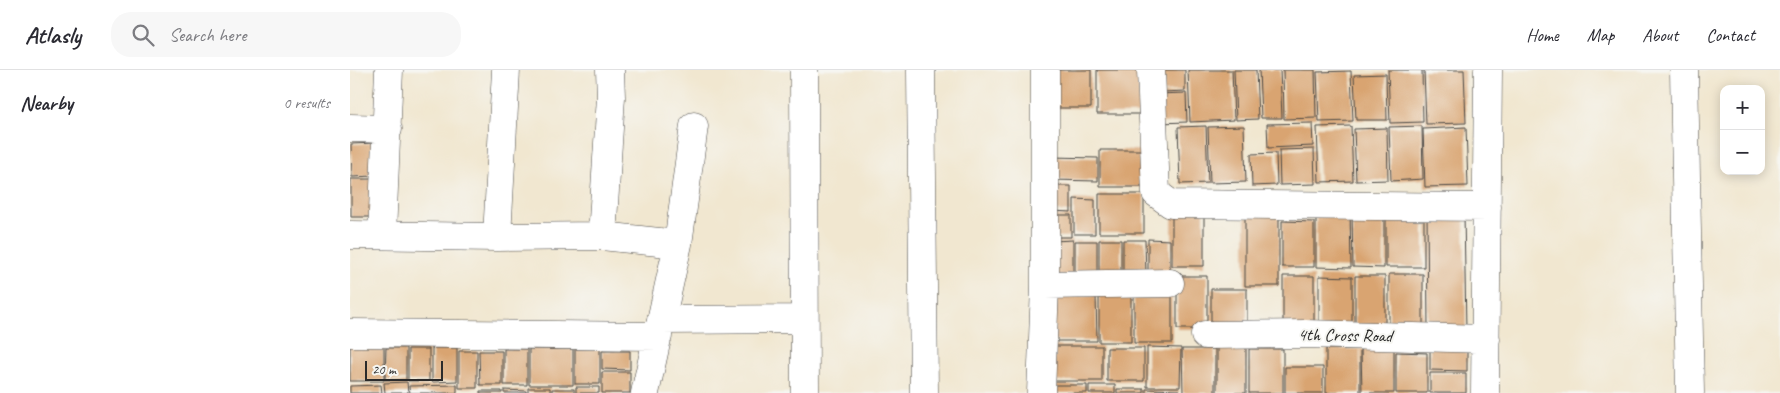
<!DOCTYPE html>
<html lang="en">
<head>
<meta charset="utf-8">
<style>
	body { margin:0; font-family:Caveat,sans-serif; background:#f7f7f7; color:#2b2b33 }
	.controls { position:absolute; right:15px; top:15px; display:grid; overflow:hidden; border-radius:10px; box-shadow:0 2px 12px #0003 }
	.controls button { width:45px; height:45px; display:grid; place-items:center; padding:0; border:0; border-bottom:1px solid #e1e1e2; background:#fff; color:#2b2b33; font:25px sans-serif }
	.scale { position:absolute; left:15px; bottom:12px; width:78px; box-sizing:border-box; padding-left:5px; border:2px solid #2b2b2b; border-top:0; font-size:14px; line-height:18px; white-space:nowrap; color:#2b2b2b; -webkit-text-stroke:4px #f6f6f2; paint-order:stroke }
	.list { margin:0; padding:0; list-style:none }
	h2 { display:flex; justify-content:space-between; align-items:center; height:65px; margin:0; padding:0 20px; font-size:21px }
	h2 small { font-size:16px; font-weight:400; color:#7c7c81 }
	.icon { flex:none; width:28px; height:28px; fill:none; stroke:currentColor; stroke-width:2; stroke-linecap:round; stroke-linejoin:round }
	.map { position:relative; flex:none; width:1430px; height:323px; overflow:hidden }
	header { display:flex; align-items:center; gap:30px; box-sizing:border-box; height:70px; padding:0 25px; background:#fff; border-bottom:1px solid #e1e1e2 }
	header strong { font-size:24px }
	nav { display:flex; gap:28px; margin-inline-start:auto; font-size:18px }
	.search { width:350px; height:45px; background:#f7f7f7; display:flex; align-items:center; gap:12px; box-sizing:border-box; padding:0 18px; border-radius:20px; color:#7c7c81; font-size:19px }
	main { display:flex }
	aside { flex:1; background:#fff }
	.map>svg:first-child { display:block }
	.building { fill:#d9a471 }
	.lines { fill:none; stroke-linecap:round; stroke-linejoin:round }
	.minor-casing { stroke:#494744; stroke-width:29 }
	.minor { stroke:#fff; stroke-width:28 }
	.labels { text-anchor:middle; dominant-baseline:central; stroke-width:4; stroke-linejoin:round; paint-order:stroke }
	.street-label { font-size:18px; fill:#2b2b2b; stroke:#f6f6f2 }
</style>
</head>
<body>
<header>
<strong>Atlasly</strong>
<div class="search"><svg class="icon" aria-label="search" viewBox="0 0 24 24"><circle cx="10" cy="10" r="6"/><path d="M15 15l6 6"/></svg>Search here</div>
<nav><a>Home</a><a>Map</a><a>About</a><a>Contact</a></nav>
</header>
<main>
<aside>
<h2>Nearby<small>0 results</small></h2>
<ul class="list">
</ul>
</aside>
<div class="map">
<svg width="1430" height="323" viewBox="0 0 1430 323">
	<rect width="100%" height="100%" fill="#f6f6f2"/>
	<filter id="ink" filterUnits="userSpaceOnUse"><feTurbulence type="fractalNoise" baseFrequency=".02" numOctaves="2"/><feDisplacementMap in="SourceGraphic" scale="10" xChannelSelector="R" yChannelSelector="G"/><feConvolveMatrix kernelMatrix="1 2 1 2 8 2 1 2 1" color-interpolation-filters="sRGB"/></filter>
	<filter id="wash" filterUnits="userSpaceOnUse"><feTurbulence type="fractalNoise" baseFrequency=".0096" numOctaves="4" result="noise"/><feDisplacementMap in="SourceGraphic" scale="20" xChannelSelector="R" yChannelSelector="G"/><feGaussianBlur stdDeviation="1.12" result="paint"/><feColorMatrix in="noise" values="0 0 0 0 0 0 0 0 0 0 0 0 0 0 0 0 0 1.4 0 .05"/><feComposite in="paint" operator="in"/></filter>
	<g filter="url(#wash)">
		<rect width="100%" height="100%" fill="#f1e7d0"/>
		<g id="blocks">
			<path class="building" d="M 707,0 L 741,0 L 741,38 L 707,38 Z
				M 747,0 L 789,0 L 789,44 L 747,44 Z
				M 811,0 L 835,0 L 835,21 L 812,22 Z
				M 838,0 L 882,0 L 884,50 L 840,52 Z
				M 884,0 L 906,0 L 908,49 L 886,50 Z
				M 909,0 L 930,0 L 932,48 L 911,48 Z
				M 933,0 L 965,0 L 966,48 L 934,49 Z
				M 1038,0 L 1072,0 L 1073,52 L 1040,53 Z
				M 1074,0 L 1114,0 L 1116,53 L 1076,54 Z
				M 1001,1 L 1003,51 L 969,52 L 967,2 Z
				M 1036,4 L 1037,50 L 1006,50 L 1004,5 Z
				M 836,23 L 837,52 L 809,53 L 808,24 Z
				M 962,53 L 963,76 L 918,78 L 917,54 Z
				M 856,56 L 858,113 L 830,114 L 828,57 Z
				M 894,56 L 896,112 L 860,113 L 858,57 Z
				M 1001,56 L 1003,111 L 969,112 L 967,57 Z
				M 1072,56 L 1073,109 L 1041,111 L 1039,57 Z
				M 1116,57 L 1118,116 L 1075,117 L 1073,59 Z
				M 1037,58 L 1038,110 L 1006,111 L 1004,59 Z
				M 25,73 L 25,106 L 2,107 L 1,74 Z
				M 964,79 L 965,114 L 930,115 L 929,80 Z
				M 750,80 L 795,80 L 795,117 L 750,117 Z
				M 926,83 L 927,115 L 902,116 L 901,84 Z
				M 701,87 L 748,88 L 748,111 L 701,110 Z
				M 1,109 L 25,109 L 26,147 L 1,147 Z
				M 702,116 L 721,116 L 721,142 L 702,141 Z
				M 749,124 L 794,124 L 794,163 L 749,163 Z
				M 724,129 L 745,130 L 745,164 L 724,164 Z
				M 895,139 L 929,139 L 929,216 L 895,216 Z
				M 966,140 L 1000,140 L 1001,198 L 966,197 Z
				M 854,141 L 854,196 L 822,196 L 822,142 Z
				M 1036,141 L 1074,141 L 1074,197 L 1036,197 Z
				M 1002,142 L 1034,142 L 1034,198 L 1003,197 Z
				M 1077,143 L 1114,143 L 1116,260 L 1078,261 Z
				M 703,145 L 721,145 L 721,167 L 702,167 Z
				M 932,151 L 964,152 L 964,197 L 932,197 Z
				M 798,169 L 820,170 L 820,206 L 798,206 Z
				M 723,170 L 723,205 L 703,205 L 703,171 Z
				M 749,170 L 771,170 L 771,206 L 749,206 Z
				M 773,170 L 795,170 L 796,206 L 773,206 Z
				M 725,171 L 747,171 L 747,205 L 725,205 Z
				M 1039,204 L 1073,204 L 1073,260 L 1039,260 Z
				M 827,206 L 857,206 L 857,259 L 827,259 Z
				M 933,206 L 964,206 L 964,258 L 933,259 Z
				M 969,206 L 1002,207 L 1002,258 L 969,258 Z
				M 1005,206 L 1035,206 L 1035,257 L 1005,257 Z
				M 861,219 L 897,219 L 897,259 L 861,258 Z
				M 784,220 L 822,220 L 822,273 L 784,273 Z
				M 749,224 L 781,224 L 781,272 L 749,272 Z
				M 702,225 L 746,225 L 747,271 L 702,271 Z
				M 0,274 L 34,274 L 34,311 L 0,311 Z
				M 1080,274 L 1117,274 L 1117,301 L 1080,300 Z
				M 867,275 L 896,275 L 896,323 L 867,323 Z
				M 702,276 L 752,276 L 752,311 L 702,311 Z
				M 797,277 L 831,278 L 830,317 L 797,317 Z
				M 36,278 L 56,278 L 56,310 L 35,310 Z
				M 82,278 L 107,278 L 107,311 L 82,312 Z
				M 757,278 L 794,278 L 794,311 L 757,311 Z
				M 58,279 L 79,279 L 79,311 L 58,311 Z
				M 154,279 L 177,279 L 177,315 L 154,315 Z
				M 179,279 L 223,279 L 223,315 L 179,315 Z
				M 225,279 L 250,279 L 250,314 L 225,314 Z
				M 832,279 L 865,279 L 865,323 L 833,323 Z
				M 899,279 L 933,279 L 933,323 L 899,323 Z
				M 976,279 L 1010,279 L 1010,323 L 976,323 Z
				M 1011,279 L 1044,279 L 1044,323 L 1012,323 Z
				M 109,281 L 127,281 L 127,318 L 109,318 Z
				M 129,281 L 152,281 L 152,315 L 130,315 Z
				M 252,281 L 280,281 L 280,300 L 252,299 Z
				M 1046,282 L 1077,283 L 1077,323 L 1046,323 Z
				M 935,297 L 973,297 L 973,323 L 935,323 Z
				M 252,302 L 280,302 L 280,323 L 252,323 Z
				M 1080,303 L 1116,303 L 1116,323 L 1080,323 Z
				M 57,312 L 58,323 L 35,323 L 34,313 Z
				M 31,315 L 32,323 L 0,323 L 0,316 Z
				M 107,315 L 107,323 L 60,323 L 59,316 Z
				M 702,315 L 737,315 L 737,323 L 701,323 Z
				M 739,315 L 765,315 L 765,323 L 739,323 Z
				M 226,317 L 249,317 L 249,323 L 226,323 Z
				M 178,318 L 200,318 L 200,323 L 178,323 Z
				M 202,319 L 224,319 L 224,323 L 202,323 Z
				M 767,319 L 794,319 L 794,323 L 767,323 Z
				M 796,319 L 829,320 L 829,323 L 796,323 Z
				M 154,320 L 176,321 L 176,323 L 154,323 Z
				M 130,321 L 152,321 L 152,323 L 130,323 Z"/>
		</g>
	</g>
	<g filter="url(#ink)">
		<use href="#blocks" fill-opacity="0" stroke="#494744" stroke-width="1"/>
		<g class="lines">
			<g class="minor-casing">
				<path id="minor" d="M 454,0 L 455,323
					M 571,0 L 574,323
					M 801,0 L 806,123 L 821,134 L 1137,137
					M 1334,0 L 1340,323
					M 0,58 L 38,59
					M 32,164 L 39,0
					M 0,165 L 147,167 L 252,166 L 261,27 L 260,0
					M 252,166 L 328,174
					M 147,167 L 156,0
					M 695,215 L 820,213
					M 311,250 L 454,249
					M 0,263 L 308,266
					M 855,265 L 955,264 L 1136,269
					M 295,323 L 328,174 L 344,56
					M 691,323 L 695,215 L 695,0
					M 1135,323 L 1138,0"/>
			</g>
			<use href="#minor" class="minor"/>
		</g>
	</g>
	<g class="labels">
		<g class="street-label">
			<text transform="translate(995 265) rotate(1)">4th Cross Road</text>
		</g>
	</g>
</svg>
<div class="controls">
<button>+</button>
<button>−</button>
</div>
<div class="scale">20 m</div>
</div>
</main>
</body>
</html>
